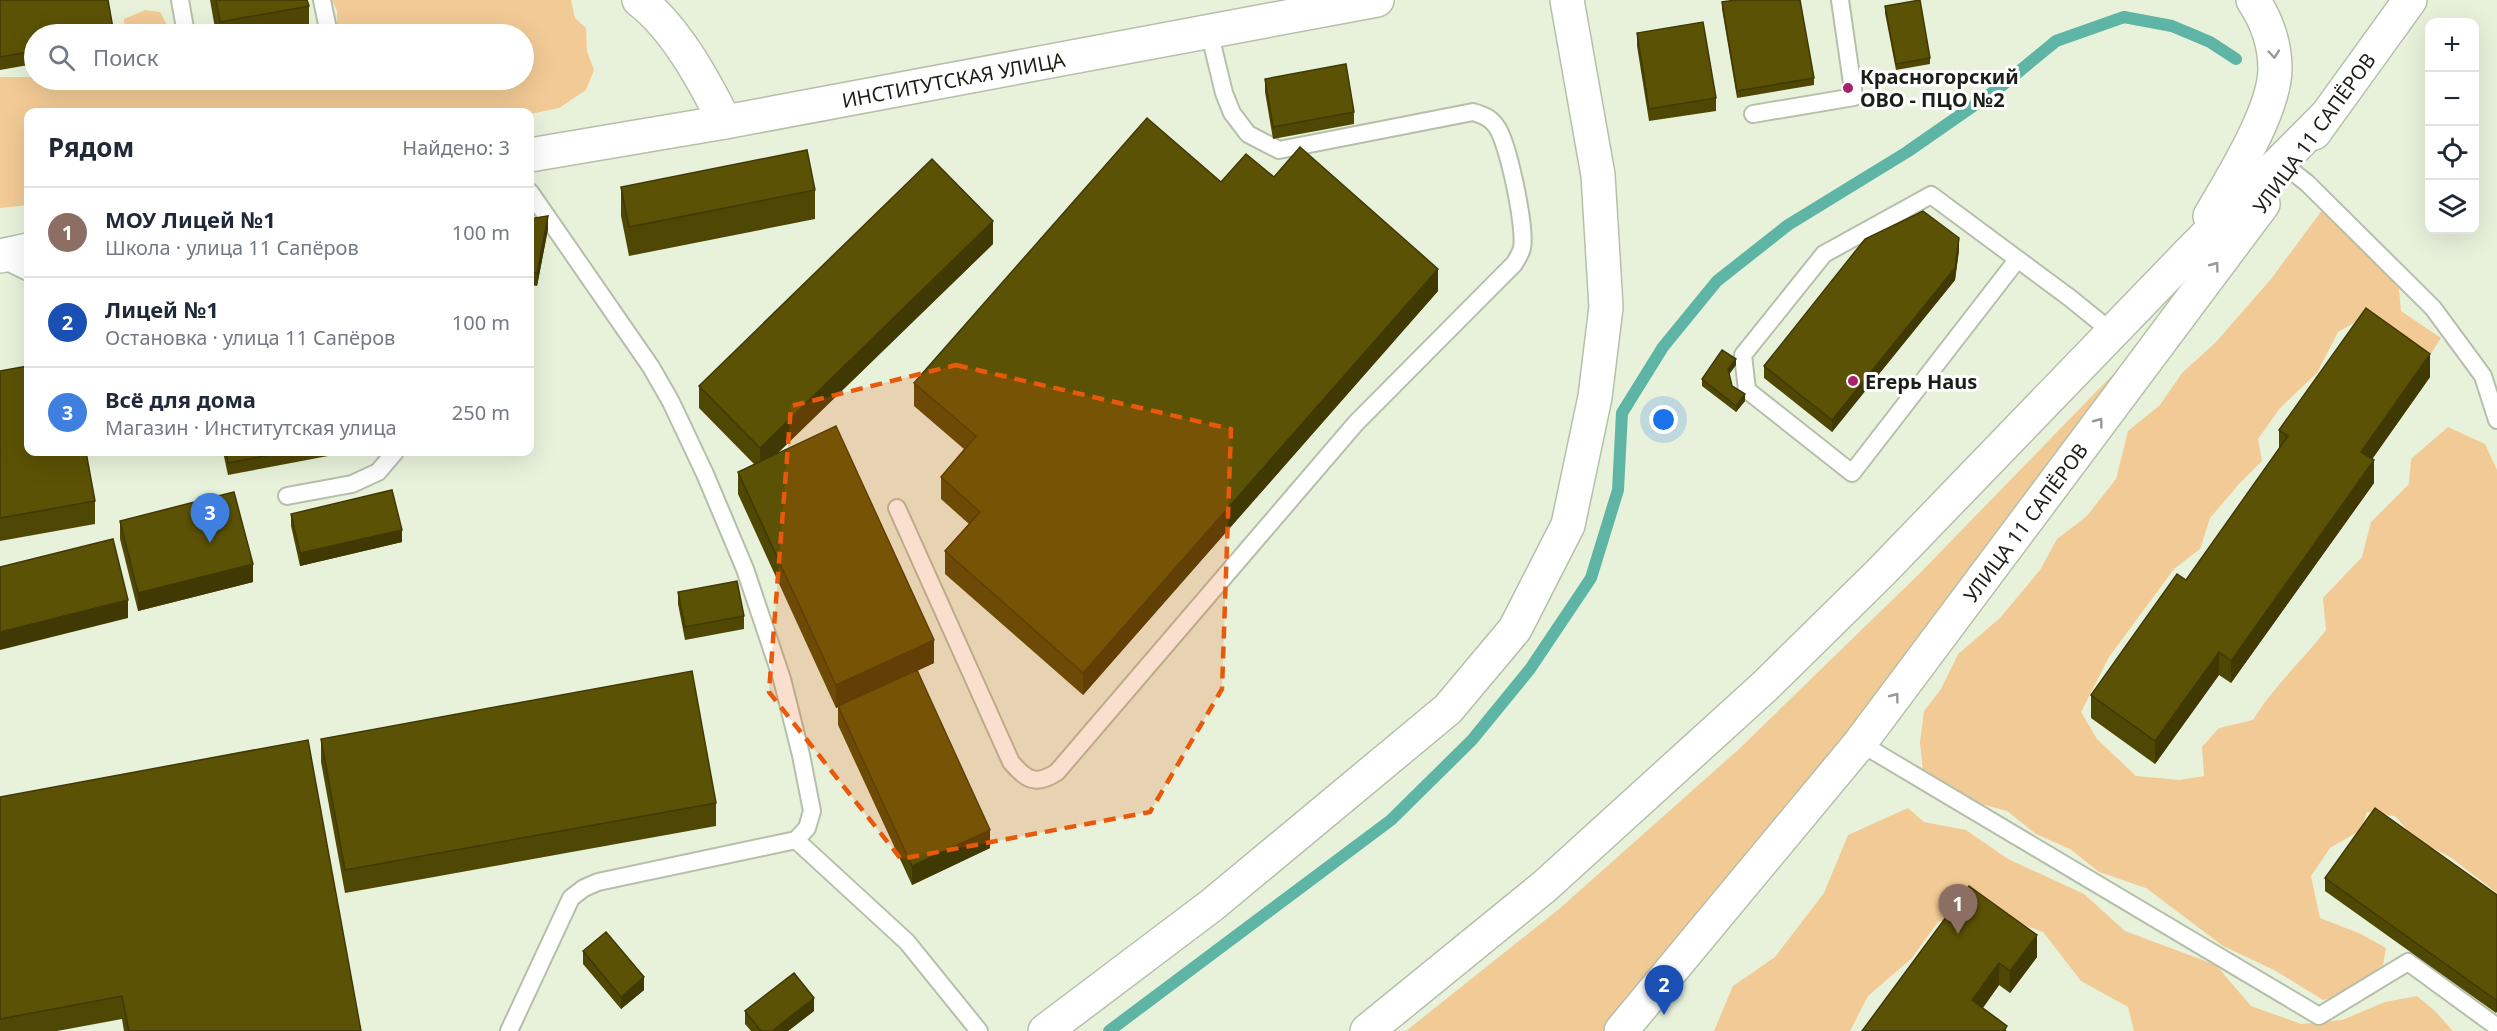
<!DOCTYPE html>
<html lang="ru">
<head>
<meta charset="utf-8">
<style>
	body { margin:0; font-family:"Noto Sans",sans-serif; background:#f2f2f3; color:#1f2937 }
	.controls { position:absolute; right:18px; top:18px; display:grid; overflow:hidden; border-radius:12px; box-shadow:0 6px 24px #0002 }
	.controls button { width:54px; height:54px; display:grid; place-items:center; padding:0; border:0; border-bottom:2px solid #e0e1e3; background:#fff; color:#1f2937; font:30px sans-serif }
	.you { position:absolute; left:1664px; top:420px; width:21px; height:21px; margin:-15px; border:4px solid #fff; border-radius:50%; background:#1a73e8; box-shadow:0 0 0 9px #1a73e833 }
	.badge { display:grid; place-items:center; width:39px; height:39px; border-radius:50%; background:#a92168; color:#fff; font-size:20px; font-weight:700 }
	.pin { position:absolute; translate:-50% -50px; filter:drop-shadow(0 2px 3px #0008) }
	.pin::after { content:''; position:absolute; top:32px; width:21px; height:18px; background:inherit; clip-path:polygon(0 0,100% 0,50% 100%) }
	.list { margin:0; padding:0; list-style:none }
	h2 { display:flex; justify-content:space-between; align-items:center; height:78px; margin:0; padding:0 24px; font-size:26px }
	h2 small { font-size:20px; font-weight:400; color:#747a83 }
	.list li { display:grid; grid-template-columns:39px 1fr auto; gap:18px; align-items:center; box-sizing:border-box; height:90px; padding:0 24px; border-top:2px solid #e0e1e3 }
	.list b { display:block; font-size:22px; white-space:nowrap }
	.list p { margin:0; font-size:20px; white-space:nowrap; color:#747a83 }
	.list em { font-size:20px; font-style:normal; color:#747a83 }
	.icon { flex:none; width:33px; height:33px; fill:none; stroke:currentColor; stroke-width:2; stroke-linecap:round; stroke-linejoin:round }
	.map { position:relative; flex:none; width:2497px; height:1031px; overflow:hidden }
	.search { position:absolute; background:#fff; box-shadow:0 6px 24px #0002; left:24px; top:24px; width:510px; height:66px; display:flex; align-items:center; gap:15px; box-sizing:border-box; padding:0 21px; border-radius:33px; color:#747a83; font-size:22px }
	.panel { position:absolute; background:#fff; box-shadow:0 6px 24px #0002; left:24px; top:108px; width:510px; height:348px; border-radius:12px }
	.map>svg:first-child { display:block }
	.green { fill:#f2ca95 }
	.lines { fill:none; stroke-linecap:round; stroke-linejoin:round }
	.stream { stroke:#5fb5a5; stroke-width:12 }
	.lane-casing { stroke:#b5bfa9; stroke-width:20 }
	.secondary-casing { stroke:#b5bfa9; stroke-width:36 }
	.lane { stroke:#fff; stroke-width:16 }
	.secondary { stroke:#fff; stroke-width:33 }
	.wall { fill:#4f4704 }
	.shaded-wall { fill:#403904 }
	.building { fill:#5c5205; stroke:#403904; stroke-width:1.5 }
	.oneway { stroke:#999a97 }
	.marked { fill:#e8590c; fill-opacity:0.2; stroke:#e8590c; stroke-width:4.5; stroke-dasharray:12 8; stroke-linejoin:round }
	.poi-dot { fill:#a92168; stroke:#fff; stroke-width:2 }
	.labels { text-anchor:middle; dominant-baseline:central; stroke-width:6; stroke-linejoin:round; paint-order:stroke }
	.poi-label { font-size:20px; font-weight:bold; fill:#1c1f17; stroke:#fff; text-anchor:start }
	.street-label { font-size:20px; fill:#1c1f17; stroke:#fff }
</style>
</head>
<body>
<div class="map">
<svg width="2497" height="1031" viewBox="0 0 2497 1031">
	<rect width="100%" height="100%" fill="#e8f2db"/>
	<path class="green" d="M 332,0 L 571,0 L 575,18 L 586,28 L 587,51 L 594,70 L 586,90 L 559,108 L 530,114 L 28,112 L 28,205 L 0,208 L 0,77 L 34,77 L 34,80 L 524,80 L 524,34 L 337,34 L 337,11 Z
		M 145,10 L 160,12 L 168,27 L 168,34 L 125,34 L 124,19 Z
		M 2323,209 L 2372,255 L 2399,289 L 2401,311 L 2441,338 L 2430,355 L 2357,321 L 2338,332 L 2317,373 L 2280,408 L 2258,439 L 2262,461 L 2239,484 L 2210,518 L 2200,549 L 2174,569 L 2109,657 L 2081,712 L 2097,739 L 2136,776 L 2180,780 L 2204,776 L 2202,747 L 2219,728 L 2253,720 C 2273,687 2302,661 2326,630 L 2323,598 L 2362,557 L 2371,522 L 2409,484 L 2411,459 L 2448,427 L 2485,444 L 2497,470 L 2497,893 L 2450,857 L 2415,839 L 2395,816 L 2367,812 L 2361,830 L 2330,848 L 2311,876 L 2320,918 L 2361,934 L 2386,948 L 2383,965 C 2364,980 2346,995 2323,1000 L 2274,970 L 2223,946 L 2146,888 L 2099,872 L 2070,849 L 2036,834 L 2007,811 L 1963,799 L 1923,772 L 1920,742 L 1924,711 L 1941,689 L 1958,654 L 2000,618 L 2040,570 L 2057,539 L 2087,516 L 2116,479 L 2128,431 L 2160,405 L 2182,373 L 2216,342 L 2271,279 Z
		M 2126,361 L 2132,365 L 1781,820 L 1604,1031 L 1406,1031 L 1559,909 L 1739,749 L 1919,574 Z
		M 1908,808 L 1924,822 L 1966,830 L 2008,859 L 2084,894 L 2125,931 L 2216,965 L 2251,1006 L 2301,1024 L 2342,1020 L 2385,1002 L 2417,996 L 2435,1011 L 2453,1031 L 2134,1031 L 2128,1007 L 2081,981 L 2043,932 L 1982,910 L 1938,922 L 1912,958 L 1868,996 L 1850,1031 L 1714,1031 L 1733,986 L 1775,957 L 1824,893 L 1848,835 Z"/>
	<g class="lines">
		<path class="stream" d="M 1109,1031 L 1391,820 L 1472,740 L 1530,669 L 1591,578 L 1618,490 L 1622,413 L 1663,347 L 1717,281 L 1788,225 L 1907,152 L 1999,88 L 2056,41 L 2124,17 L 2172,26 L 2210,42 L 2236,59"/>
		<g class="lane-casing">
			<path id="lane" d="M 180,0 L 186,34
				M 322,0 L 329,34
				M 1753,114 L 1854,97 L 1840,0
				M 2289,169 L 2307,183 L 2433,308 L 2483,376 L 2497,420
				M 1,259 L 28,272
				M 2017,260 L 1852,473 L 1747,390 L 1743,355 L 1824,254 L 1931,195 L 2070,298 L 2112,332
				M 287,496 L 352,484 L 378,472 L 395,452
				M 897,508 L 1011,762 C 1026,780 1036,786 1057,772 L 1356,423 L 1514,264 C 1517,259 1521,253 1522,248 C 1526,228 1508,141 1496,126 C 1490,117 1482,115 1473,112 L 1279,150 L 1248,134 L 1232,113 L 1224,93 L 1209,31
				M 1860,743 L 2319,1016 L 2408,962 L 2497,1027
				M 796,840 L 907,942 L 979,1031
				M 509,1031 L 571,898 L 584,888 L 598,882 L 796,840 L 807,828 L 812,811 L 801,755 L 782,679 L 745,569 L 705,474 L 671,402 L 651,367 L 530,192"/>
		</g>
		<g class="secondary-casing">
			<g id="secondary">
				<path d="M 639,0 C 676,28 704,81 725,122"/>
				<path d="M 2314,133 L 2410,0"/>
				<path id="s1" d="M 530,155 L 725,122 L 1377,0"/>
				<path d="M 2210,216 C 2231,180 2275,110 2275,69 C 2275,43 2267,21 2253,0"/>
				<path d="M 0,256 L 28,250"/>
				<path d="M 1045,1031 L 1212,905 L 1448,709 L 1515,629 L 1568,525 L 1595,397 L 1606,307 L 1598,175 L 1567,0"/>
				<path d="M 1367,1031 L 1545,886 L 1764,687 L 1880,573 L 2190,252 L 2326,116"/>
				<path id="s2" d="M 1621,1031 L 1860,743 L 2263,204"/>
			</g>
		</g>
		<use href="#lane" class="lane"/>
		<use href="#secondary" class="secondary"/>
	</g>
	<path class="wall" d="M 0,0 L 34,34 L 34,64 L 0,70 Z
		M 210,0 L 307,0 L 309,6 L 309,34 L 216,34 Z
		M 1722,2 L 1814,78 L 1814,85 L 1737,98 L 1722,9 Z
		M 1885,6 L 1930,58 L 1930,64 L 1896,70 L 1885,13 Z
		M 1637,33 L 1716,98 L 1716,111 L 1649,121 L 1637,46 Z
		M 1265,79 L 1354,112 L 1354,124 L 1273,139 L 1265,92 Z
		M 1274,177 L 1438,291 L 1083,695 L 945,574 L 945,551 L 969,524 L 941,499 L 941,477 L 964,449 L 914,406 L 914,383 L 1221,182 Z
		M 621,187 L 815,190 L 815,219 L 629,256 L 621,216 Z
		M 530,219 L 548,229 L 537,286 L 530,285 Z
		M 993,244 L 778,453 L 934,663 L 917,671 L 990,848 L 912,885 L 838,725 L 838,707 L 836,708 L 738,494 L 738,472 L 754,464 L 699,408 L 699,386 Z
		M 1959,250 L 1955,280 L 1832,432 L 1764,378 L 1764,366 Z
		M 1736,365 L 1729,374 L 1732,386 L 1745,401 L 1736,412 L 1702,386 L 1702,379 Z
		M 0,371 L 95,501 L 95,524 L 0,541 Z
		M 2430,377 L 2372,459 L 2374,483 L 2231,683 L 2219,675 L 2155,764 L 2091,718 L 2091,695 L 2186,580 L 2279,449 L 2279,430 Z
		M 223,452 L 328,452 L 328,456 L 228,475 Z
		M 291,514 L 402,542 L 300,566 L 291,526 Z
		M 120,521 L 253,582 L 138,611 L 120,539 Z
		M 678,592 L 744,616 L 744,629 L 685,640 L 678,604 Z
		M 321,739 L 716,803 L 716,826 L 345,893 L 321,762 Z
		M 0,797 L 361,1031 L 124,1031 L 122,1019 L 57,1031 L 0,1031 Z
		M 2325,878 L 2497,895 L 2497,1011 L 2496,1013 L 2325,891 Z
		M 1969,886 L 2037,957 L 2010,993 L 1999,985 L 1983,1008 L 2007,1031 L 1862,1031 Z
		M 583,951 L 644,990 L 621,1009 L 583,964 Z
		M 745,1011 L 814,1011 L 788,1031 L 751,1031 L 745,1024 Z"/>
	<path class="shaded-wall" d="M 548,216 L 548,229 L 537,286 L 537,273 Z
		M 993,221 L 993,244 L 760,470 L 760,448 Z
		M 1959,238 L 1959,250 L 1955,280 L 1832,432 L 1832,420 Z
		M 1438,269 L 1438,291 L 1083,695 L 1083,673 Z
		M 2430,354 L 2430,377 L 2361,475 L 2361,452 Z
		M 1736,359 L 1736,365 L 1728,376 L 1728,369 Z
		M 1745,394 L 1745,401 L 1736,412 L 1736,406 Z
		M 2374,460 L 2374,483 L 2231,683 L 2231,661 Z
		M 402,530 L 402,542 L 300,566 L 300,553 Z
		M 253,564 L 253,582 L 138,611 L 138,593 Z
		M 128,600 L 128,618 L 0,650 L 0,632 Z
		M 934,640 L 934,663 L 836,708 L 836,685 Z
		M 2219,652 L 2219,675 L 2155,764 L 2155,741 Z
		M 990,830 L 990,848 L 912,885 L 912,866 Z
		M 2037,935 L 2037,957 L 2010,993 L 2010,971 Z
		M 1999,963 L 1999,985 L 1972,1022 L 1972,1000 Z
		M 644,977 L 644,990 L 621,1009 L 621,997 Z
		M 814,998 L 814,1011 L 788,1031 L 772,1031 Z
		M 2497,998 L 2497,1011 L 2496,1013 L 2496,1000 Z"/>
	<path class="building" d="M 0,0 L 108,0 L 114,34 L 34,34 L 34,51 L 0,57 Z
		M 216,0 L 307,0 L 309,6 L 220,22 Z
		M 1736,0 L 1800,0 L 1814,78 L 1737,91 L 1722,2 Z
		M 1920,0 L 1930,58 L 1896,64 L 1885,6 Z
		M 1703,22 L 1716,98 L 1649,109 L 1637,33 Z
		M 1346,64 L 1354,112 L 1273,127 L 1265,79 Z
		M 1147,118 L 1221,182 L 1246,154 L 1274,177 L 1300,147 L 1438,269 L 1083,673 L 945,551 L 980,512 L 941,477 L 976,436 L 914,383 Z
		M 807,150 L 815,190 L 629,227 L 621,187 Z
		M 932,159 L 993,221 L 760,448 L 699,386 Z
		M 1923,211 L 1959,238 L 1955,268 L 1832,420 L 1764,366 L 1865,239 Z
		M 548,216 L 537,273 L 530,272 L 530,219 Z
		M 2366,308 L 2430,354 L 2361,452 L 2374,460 L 2231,661 L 2219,652 L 2155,741 L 2091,695 L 2177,574 L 2186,580 L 2288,436 L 2279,430 Z
		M 1722,350 L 1736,359 L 1728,369 L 1732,386 L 1745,394 L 1736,406 L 1702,379 Z
		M 28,366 L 28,452 L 86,452 L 95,501 L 0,518 L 0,371 Z
		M 836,426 L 934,640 L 836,685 L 738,472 Z
		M 226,452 L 285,452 L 228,463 Z
		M 392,490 L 402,530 L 300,553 L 291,514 Z
		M 234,492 L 253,564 L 138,593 L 120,521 Z
		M 113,539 L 128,600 L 0,632 L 0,567 Z
		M 737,581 L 744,616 L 685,627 L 678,592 Z
		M 917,670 L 990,830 L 912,866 L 838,706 Z
		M 692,671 L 716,803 L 345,870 L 321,739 Z
		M 308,740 L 361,1031 L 129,1031 L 122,996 L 0,1019 L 0,797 Z
		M 2375,808 L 2497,895 L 2497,998 L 2496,1000 L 2325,878 Z
		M 1969,886 L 2037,935 L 2010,971 L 1999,963 L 1972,1000 L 2007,1026 L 2004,1031 L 1862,1031 Z
		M 606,932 L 644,977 L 621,997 L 583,951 Z
		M 794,973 L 814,998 L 772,1031 L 761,1031 L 745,1011 Z"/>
	<defs><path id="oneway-chevron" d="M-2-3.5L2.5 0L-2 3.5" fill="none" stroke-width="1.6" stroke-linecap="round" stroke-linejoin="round" transform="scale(1.5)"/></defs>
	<g class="oneway">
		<use href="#oneway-chevron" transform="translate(2274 54) rotate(85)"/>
		<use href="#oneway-chevron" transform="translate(2215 266) rotate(-53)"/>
		<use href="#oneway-chevron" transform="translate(2099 422) rotate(-53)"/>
		<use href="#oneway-chevron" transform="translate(1895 697) rotate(-53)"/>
	</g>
	<path class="marked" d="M 956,365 L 1231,429 L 1222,689 L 1150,812 L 901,859 L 769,692 L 791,406 Z"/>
	<g class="poi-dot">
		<circle cx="1848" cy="88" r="6"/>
		<circle cx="1853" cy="381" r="6"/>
	</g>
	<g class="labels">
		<g class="poi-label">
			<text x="1860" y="76">Красногорский<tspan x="1860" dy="23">ОВО - ПЦО №2</tspan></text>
			<text x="1865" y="381">Егерь Haus</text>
		</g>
		<g class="street-label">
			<text stroke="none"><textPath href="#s1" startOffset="430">ИНСТИТУТСКАЯ УЛИЦА</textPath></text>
			<text transform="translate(2314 133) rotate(-54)">УЛИЦА 11 САПЁРОВ</text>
			<text stroke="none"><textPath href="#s2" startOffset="650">УЛИЦА 11 САПЁРОВ</textPath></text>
		</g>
	</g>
</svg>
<div class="controls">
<button>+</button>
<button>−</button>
<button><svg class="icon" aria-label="locate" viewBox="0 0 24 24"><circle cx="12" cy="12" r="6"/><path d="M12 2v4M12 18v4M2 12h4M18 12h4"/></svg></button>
<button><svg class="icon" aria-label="layers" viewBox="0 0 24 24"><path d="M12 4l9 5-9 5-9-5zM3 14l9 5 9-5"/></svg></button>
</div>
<div class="you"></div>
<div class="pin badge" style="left:1958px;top:934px;background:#8d6e63">1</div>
<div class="pin badge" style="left:1664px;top:1015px;background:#1a4fb4">2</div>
<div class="pin badge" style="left:210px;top:543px;background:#3f7fe0">3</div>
<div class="search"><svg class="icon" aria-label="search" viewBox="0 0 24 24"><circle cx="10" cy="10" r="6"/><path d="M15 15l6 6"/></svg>Поиск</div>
<section class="panel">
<h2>Рядом<small>Найдено: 3</small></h2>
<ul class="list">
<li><span class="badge" style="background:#8d6e63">1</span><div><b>МОУ Лицей №1</b><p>Школа · улица 11 Сапёров</p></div><em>100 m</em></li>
<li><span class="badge" style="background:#1a4fb4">2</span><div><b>Лицей №1</b><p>Остановка · улица 11 Сапёров</p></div><em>100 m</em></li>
<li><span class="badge" style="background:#3f7fe0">3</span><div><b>Всё для дома</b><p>Магазин · Институтская улица</p></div><em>250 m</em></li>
</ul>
</section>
</div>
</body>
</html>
